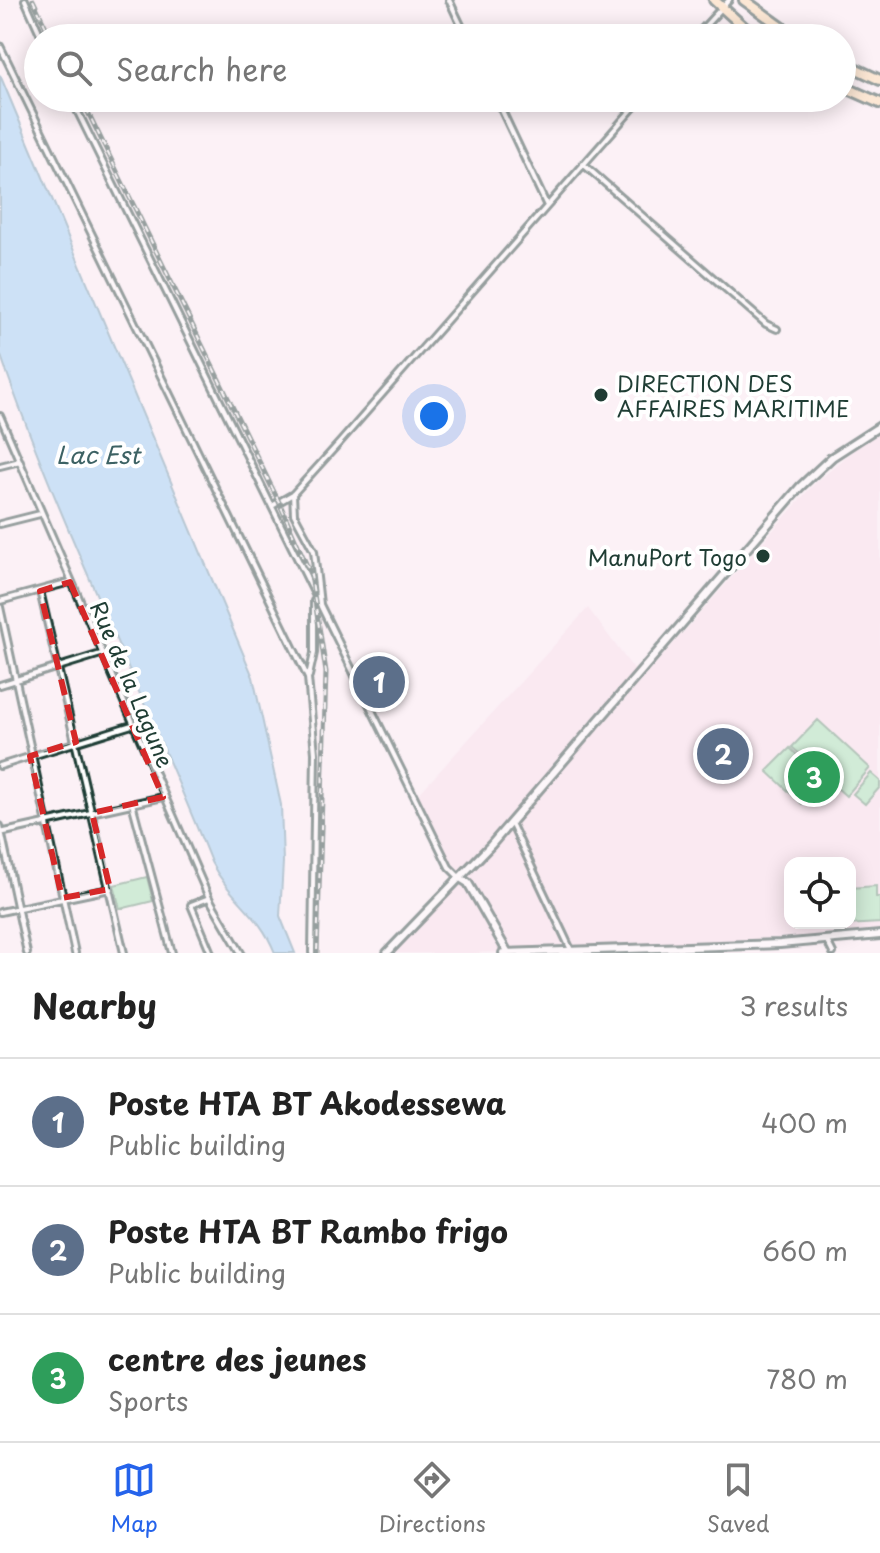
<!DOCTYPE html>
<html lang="en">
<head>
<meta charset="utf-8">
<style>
	body { margin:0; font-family:"Playpen Sans",sans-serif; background:#f2f2f2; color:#222 }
	.controls { position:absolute; right:24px; bottom:24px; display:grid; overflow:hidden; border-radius:16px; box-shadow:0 4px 20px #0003 }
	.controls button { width:72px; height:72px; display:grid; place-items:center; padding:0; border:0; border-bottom:2px solid #e0e0e0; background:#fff; color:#222; font:40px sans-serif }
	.you { position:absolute; left:434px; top:416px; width:28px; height:28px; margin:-20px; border:6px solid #fff; border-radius:50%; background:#1a73e8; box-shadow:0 0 0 12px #1a73e833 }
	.badge { display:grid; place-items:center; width:52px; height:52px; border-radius:50%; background:#2563eb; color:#fff; font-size:26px; font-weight:700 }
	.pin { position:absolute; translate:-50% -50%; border:4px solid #fff; box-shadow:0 2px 8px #0006 }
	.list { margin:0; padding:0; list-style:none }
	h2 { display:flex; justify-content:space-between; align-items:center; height:104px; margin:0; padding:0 32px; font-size:34px }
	h2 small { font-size:26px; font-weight:400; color:#767676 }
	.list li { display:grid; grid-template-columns:52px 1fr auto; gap:24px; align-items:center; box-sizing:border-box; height:128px; padding:0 32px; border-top:2px solid #e0e0e0 }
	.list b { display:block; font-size:30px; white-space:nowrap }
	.list p { margin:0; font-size:26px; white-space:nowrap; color:#767676 }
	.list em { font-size:26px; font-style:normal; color:#767676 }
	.icon { flex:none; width:44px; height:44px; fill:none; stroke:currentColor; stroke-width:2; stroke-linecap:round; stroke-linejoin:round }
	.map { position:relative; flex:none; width:880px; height:953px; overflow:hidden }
	.search { position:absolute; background:#fff; box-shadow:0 4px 20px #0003; left:24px; right:24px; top:24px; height:88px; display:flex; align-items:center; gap:20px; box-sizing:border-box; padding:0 28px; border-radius:44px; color:#767676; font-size:30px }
	.sheet { height:488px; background:#fff }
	nav { display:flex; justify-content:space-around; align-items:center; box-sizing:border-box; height:112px; border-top:2px solid #e0e0e0; background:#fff; font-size:22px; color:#767676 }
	nav a { display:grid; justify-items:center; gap:4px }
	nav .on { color:#2563eb }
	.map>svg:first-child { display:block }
	.built { fill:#f8e0eb; fill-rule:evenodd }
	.green { fill:#9de4b1; stroke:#5e9072; stroke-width:2 }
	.water { fill:#96cff5; stroke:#6695a8; stroke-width:2 }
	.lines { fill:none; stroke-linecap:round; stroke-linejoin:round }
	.street-casing { stroke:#1f3d34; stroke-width:10 }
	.secondary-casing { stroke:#1f3d34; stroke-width:12 }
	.highway-casing { stroke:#1f3d34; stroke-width:14 }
	.street { stroke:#fff; stroke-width:4 }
	.secondary { stroke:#fff; stroke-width:6 }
	.highway { stroke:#fddcac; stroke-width:8 }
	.rail-casing { stroke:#1f3d34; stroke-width:5 }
	.rail { stroke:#fff; stroke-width:2; stroke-dasharray:6; stroke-linecap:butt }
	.marked { fill:none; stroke:#d62828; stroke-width:6; stroke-dasharray:16 10; stroke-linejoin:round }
	.poi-dot { fill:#1f3d34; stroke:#fff; stroke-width:3 }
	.labels { text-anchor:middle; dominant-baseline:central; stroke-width:8; stroke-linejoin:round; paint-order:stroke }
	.poi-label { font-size:22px; fill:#1f3d34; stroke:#fff; text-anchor:start }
	.street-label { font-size:22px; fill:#1f3d34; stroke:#fff }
	.water-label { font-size:24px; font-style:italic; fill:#3d6264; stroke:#fff }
</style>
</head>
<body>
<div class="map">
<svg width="880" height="953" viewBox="0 0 880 953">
	<rect width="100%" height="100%" fill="#fcf1f6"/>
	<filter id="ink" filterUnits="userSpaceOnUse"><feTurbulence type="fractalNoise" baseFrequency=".0125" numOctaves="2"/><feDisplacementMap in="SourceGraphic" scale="16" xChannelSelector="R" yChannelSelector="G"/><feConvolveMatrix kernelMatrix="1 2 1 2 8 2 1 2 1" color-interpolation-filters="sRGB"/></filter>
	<g filter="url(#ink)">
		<path class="built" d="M 880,434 L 880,933 L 475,953 L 390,953 L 454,889 L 573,758 L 812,486 L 860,445 ZM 790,863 L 850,863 L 850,923 L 790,923 Z
			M 588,608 L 635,671 L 579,741 L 460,873 L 447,857 L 416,797 Z"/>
		<path class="green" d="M 818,720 L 870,768 L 846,796 L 792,747 Z
			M 790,748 L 806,764 L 798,773 L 816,791 L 802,804 L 767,771 Z
			M 871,773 L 880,781 L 880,787 L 865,804 L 853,794 Z
			M 147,877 L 153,901 L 120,909 L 114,885 Z
			M 876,886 L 876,897 L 880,897 L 880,923 L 845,925 L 850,923 L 850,888 Z"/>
		<path class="water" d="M 0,75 L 253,677 L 281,805 L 283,862 L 280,916 L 295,953 L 275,953 C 259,912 231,901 211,862 C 143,691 60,527 0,353 Z"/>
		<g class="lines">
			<g class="street-casing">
				<path id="street" d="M 25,0 L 42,38
					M 449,0 L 467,38
					M 694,38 L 729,0
					M 0,46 L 308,678 L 315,753 L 312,953
					M 71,98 L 449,867 L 460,878
					M 496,98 L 547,206
					M 583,164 L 766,324 L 777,329
					M 0,416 L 209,898 L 191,905 L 211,953
					M 0,466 L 20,461
					M 293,494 L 294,514 L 314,551 L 320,604
					M 272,506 L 293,494 L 341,441 L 642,98
					M 0,524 L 40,514
					M 40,591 L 124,953
					M 0,601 L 70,582
					M 0,607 L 75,953
					M 309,676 L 314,653 L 314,601
					M 0,685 L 104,653
					M 0,766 L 135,724
					M 132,803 L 172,953
					M 511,823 L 571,950
					M 0,826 L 27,953
					M 0,833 L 163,797
					M 209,898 L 241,953
					M 0,912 L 110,889
					M 827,941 L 833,953"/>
			</g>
			<g class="secondary-casing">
				<path id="secondary" d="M 460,878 L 468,883 L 508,953
					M 387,953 L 491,845 L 800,487 L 832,457 L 880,426
					M 503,953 L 780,944 L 880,935"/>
			</g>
			<g class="highway-casing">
				<path id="highway" d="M 714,0 L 756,38
					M 744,0 L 797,38
					M 842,62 L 880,80
					M 842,86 L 880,103"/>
			</g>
			<use href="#street" class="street"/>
			<use href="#secondary" class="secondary"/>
			<use href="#highway" class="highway"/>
			<g class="rail-casing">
				<path id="rail" d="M 33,0 L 51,38
					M 81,98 L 279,502 L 311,575 L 326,672 L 317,953"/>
			</g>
			<use href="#rail" class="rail"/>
		</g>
	</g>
	<path d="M0 0H880V953H0ZM 70,582 L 163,797 L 92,813 L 110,889 L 62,898 L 30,756 L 76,742 L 40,591 Z" fill="#fcf1f6" fill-opacity=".55" fill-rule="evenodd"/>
	<path class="marked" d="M 70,582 L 163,797 L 92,813 L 110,889 L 62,898 L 30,756 L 76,742 L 40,591 Z"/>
	<g class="poi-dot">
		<circle cx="601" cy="395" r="8"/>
		<circle cx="763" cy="556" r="8"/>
	</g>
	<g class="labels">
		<g class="poi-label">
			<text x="617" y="382">DIRECTION DES<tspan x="617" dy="25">AFFAIRES MARITIME</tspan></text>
			<text x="747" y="556" text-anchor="end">ManuPort Togo</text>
		</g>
		<g class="street-label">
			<text transform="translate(133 684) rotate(67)">Rue de la Lagune</text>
		</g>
		<g class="water-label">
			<text x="98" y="454">Lac Est</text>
		</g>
	</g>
</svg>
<div class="controls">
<button><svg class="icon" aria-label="locate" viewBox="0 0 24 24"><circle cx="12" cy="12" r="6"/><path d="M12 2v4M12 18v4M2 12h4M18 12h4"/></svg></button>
</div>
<div class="you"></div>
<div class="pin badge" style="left:379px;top:682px;background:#5c6f8a">1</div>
<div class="pin badge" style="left:723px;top:754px;background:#5c6f8a">2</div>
<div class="pin badge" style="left:814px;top:777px;background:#2e9e5b">3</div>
<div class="search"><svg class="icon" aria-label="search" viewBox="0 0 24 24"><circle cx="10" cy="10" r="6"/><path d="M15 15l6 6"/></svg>Search here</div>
</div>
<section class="sheet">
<h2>Nearby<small>3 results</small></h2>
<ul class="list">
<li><span class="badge" style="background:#5c6f8a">1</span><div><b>Poste HTA BT Akodessewa</b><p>Public building</p></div><em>400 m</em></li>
<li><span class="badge" style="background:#5c6f8a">2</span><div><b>Poste HTA BT Rambo frigo</b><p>Public building</p></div><em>660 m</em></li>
<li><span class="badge" style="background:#2e9e5b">3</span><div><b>centre des jeunes</b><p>Sports</p></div><em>780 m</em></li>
</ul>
</section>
<nav>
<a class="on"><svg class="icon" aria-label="map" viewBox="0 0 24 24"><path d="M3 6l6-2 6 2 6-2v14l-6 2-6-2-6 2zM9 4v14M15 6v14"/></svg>Map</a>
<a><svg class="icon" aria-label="directions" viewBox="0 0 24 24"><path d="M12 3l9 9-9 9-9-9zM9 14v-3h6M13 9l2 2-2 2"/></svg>Directions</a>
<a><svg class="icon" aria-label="saved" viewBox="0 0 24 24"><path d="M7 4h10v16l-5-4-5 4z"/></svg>Saved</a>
</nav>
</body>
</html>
